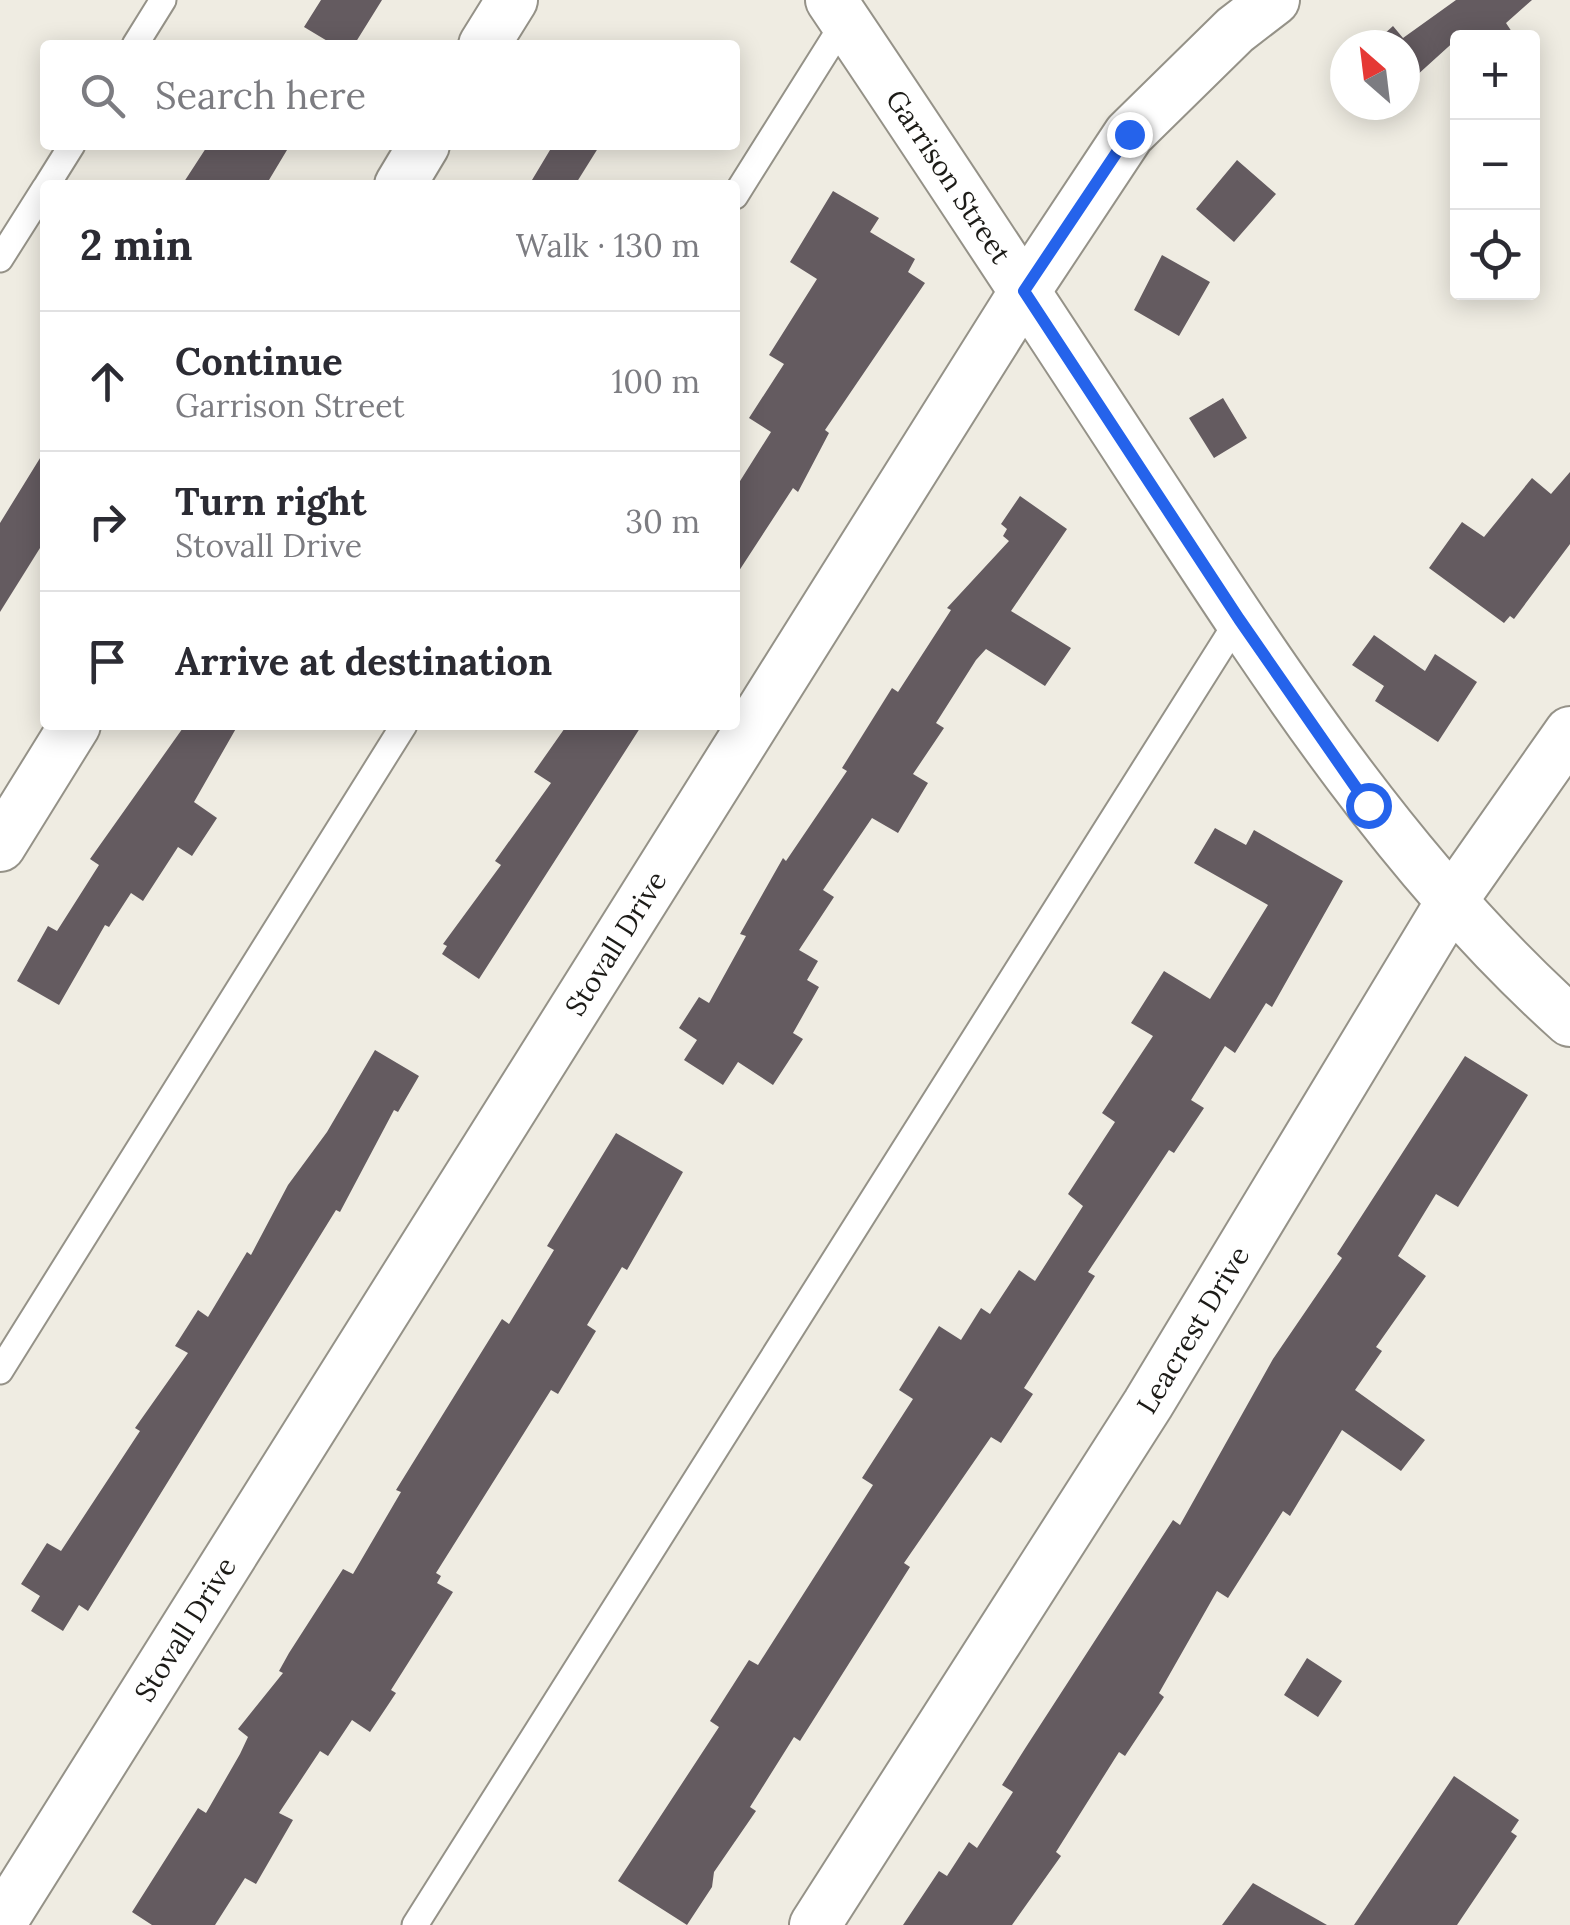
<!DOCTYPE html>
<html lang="en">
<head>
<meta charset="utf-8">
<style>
	body { margin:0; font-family:Lora,serif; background:#f2f2f3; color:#2b2b33 }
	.controls { position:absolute; right:30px; top:30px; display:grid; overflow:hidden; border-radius:10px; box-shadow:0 5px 25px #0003 }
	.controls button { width:90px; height:90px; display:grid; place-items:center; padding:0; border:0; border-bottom:2px solid #e1e1e2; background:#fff; color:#2b2b33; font:50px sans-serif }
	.compass { position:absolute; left:1330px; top:30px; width:90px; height:90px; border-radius:50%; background:#fff; box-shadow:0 5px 25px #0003; rotate:332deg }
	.stop { position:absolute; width:30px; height:30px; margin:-22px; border:8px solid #2563eb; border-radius:50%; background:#fff }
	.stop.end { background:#2563eb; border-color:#fff; box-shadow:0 2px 10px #0008 }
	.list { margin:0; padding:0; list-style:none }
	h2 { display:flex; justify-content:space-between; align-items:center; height:130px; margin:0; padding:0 40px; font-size:42px }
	h2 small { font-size:32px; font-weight:400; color:#7c7c81 }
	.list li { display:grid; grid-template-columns:65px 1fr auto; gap:30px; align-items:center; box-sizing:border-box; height:140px; padding:0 40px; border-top:2px solid #e1e1e2 }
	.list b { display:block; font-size:38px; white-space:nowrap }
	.list p { margin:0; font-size:32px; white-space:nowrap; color:#7c7c81 }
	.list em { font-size:32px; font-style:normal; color:#7c7c81 }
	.icon { flex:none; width:55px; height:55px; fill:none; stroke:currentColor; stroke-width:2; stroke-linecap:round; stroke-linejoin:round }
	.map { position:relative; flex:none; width:1570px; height:1925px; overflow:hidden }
	.search { position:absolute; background:#fff; box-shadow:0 5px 25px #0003; left:40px; top:40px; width:700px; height:110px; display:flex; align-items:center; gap:25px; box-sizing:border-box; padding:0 35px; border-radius:10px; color:#7c7c81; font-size:38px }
	.panel { position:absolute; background:#fff; box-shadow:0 5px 25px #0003; left:40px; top:180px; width:700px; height:550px; border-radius:10px }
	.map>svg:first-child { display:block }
	.building { fill:#645b60 }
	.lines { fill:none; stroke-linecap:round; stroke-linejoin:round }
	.service-casing { stroke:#959288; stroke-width:29 }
	.minor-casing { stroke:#959288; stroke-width:54 }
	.service { stroke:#fff; stroke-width:25 }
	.minor { stroke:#fff; stroke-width:50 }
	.route { stroke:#2563eb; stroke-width:12 }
	.labels { text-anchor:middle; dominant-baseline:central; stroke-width:10; stroke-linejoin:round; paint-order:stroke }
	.street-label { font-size:28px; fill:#1c1b17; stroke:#efece2 }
</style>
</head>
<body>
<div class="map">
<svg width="1570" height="1925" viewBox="0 0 1570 1925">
	<rect width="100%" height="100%" fill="#efece2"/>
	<path class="building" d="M 321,0 L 382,0 L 354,45 L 334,45 L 304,27 Z
		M 1456,0 L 1532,0 L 1506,23 L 1516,38 L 1458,38 L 1405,86 L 1405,45 L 1372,45 L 1393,26 L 1403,38 Z
		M 208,145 L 290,145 L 266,185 L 182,185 Z
		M 553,145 L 600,145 L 575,185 L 529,185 Z
		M 1237,160 L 1276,194 L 1234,242 L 1196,209 Z
		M 833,191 L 879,218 L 870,232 L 915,259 L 908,272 L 925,283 L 825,430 L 829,433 L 798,492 L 793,488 L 735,577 L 735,489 L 771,432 L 749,418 L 784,364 L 769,355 L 817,279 L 790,262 Z
		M 1162,255 L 1210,282 L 1179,336 L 1134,310 Z
		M 1223,398 L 1247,438 L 1214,458 L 1189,418 Z
		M 45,450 L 45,540 L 0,612 L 0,523 Z
		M 1570,472 L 1570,544 L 1514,619 L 1510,616 L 1504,623 L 1429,568 L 1462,522 L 1484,537 L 1532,478 L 1551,494 Z
		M 1020,496 L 1067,529 L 1011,611 L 1071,648 L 1045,686 L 986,649 L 976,660 L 936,723 L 944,728 L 913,774 L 928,783 L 898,833 L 872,818 L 823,890 L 834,897 L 799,950 L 818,961 L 807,980 L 819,987 L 793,1033 L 803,1039 L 773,1085 L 738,1062 L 723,1085 L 684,1060 L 697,1040 L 679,1028 L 699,997 L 709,1003 L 746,936 L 740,934 L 783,858 L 786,861 L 847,771 L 842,768 L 892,688 L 898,692 L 951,610 L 947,608 L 1009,541 L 1003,536 L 1007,529 L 1001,524 Z
		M 1374,635 L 1425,671 L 1435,654 L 1477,682 L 1438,742 L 1375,701 L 1384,686 L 1352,665 Z
		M 185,725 L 238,725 L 194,802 L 217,818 L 192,856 L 178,847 L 143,901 L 131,893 L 109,927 L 105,925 L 59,1005 L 17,981 L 48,926 L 57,931 L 99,865 L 90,859 Z
		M 567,725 L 642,725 L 479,979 L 442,954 L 447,946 L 443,944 L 501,865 L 495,861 L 551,783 L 534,772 Z
		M 1215,828 L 1246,845 L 1254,830 L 1343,881 L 1272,1007 L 1266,1003 L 1235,1053 L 1225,1046 L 1191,1100 L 1204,1108 L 1174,1153 L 1169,1150 L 1088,1272 L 1095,1276 L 1024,1388 L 1033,1394 L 1001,1443 L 991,1437 L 904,1563 L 910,1567 L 800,1741 L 794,1737 L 750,1807 L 756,1811 L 714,1872 L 712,1887 L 687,1925 L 618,1881 L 719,1727 L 710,1721 L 749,1660 L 758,1665 L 873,1485 L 862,1478 L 913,1399 L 899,1390 L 939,1326 L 961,1340 L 981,1308 L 990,1314 L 1019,1270 L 1035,1281 L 1083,1206 L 1068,1194 L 1115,1122 L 1102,1113 L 1153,1036 L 1131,1023 L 1164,971 L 1210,999 L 1268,905 L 1194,863 Z
		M 375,1050 L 419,1076 L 398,1112 L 394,1110 L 340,1212 L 336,1210 L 88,1611 L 79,1605 L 63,1631 L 31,1611 L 40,1596 L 21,1584 L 47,1543 L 61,1551 L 140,1431 L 135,1428 L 188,1353 L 175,1346 L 198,1310 L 208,1317 L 247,1252 L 251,1255 L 288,1185 L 327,1132 Z
		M 1465,1056 L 1528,1095 L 1458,1207 L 1436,1194 L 1398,1256 L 1426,1276 L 1376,1347 L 1382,1351 L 1355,1390 L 1425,1440 L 1401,1471 L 1342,1430 L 1290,1516 L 1283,1511 L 1228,1598 L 1217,1591 L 1159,1693 L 1164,1697 L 1125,1756 L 1119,1752 L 1056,1852 L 1061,1856 L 1012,1925 L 903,1925 L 939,1871 L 947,1876 L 969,1842 L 977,1848 L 1013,1792 L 1002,1785 L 1026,1747 L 1173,1520 L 1180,1525 L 1273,1359 L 1342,1258 L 1337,1254 Z
		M 616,1133 L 683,1172 L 627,1270 L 622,1267 L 587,1325 L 596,1331 L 558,1394 L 551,1390 L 436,1573 L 441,1576 L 437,1583 L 453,1592 L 391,1690 L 396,1693 L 370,1732 L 352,1720 L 328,1756 L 320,1751 L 279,1813 L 293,1820 L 256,1884 L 245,1878 L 215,1925 L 152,1925 L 132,1912 L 198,1808 L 206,1813 L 240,1754 L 248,1737 L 238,1729 L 283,1673 L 279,1671 L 289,1653 L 343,1569 L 353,1574 L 401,1492 L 396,1490 L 502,1319 L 509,1324 L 554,1250 L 547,1246 Z
		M 1307,1658 L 1342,1681 L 1318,1717 L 1284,1695 Z
		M 1454,1776 L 1519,1820 L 1511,1832 L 1517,1836 L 1457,1925 L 1354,1925 Z
		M 1253,1883 L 1327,1925 L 1222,1925 Z"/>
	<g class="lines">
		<g class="service-casing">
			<path id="service" d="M 135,45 L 163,0
				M 47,185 L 72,145
				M 735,196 L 845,21
				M 0,259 L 45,188
				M 0,1371 L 404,725
				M 415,1925 L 1239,619"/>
		</g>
		<g class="minor-casing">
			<g id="minor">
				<path id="s1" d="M 831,0 C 938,159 1043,319 1148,480 C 1273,671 1398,867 1570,1021"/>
				<path d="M 484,45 L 512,0"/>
				<path d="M 400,185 L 424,145"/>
				<path d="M 0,846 L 75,725"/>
				<path id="s2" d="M 0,1924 L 1025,291 L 1129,134 L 1235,30 L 1274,0"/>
				<path id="s3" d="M 815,1925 L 1148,1404 L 1453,899 L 1570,732"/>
			</g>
		</g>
		<use href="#service" class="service"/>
		<use href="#minor" class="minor"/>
	</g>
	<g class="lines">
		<path class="route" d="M 1129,134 L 1024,291 L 1239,619 L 1368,805"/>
	</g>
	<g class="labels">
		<g class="street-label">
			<text stroke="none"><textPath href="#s1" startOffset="212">Garrison Street</textPath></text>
			<text stroke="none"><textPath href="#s2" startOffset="1158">Stovall Drive</textPath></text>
			<text stroke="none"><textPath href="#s3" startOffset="705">Leacrest Drive</textPath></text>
			<text stroke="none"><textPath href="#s2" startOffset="348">Stovall Drive</textPath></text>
		</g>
	</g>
</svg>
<div class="controls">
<button>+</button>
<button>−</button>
<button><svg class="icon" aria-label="locate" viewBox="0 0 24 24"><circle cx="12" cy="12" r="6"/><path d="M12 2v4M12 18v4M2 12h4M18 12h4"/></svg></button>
</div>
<svg class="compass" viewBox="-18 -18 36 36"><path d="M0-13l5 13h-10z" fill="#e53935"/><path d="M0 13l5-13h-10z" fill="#7c7c81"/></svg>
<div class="stop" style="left:1368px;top:805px"></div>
<div class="stop end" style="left:1129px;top:134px"></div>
<div class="search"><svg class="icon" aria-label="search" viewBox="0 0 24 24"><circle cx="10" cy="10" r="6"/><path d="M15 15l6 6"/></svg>Search here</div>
<section class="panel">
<h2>2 min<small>Walk · 130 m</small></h2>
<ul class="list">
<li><svg class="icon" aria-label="ahead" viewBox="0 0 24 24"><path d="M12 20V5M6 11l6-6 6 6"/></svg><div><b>Continue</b><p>Garrison Street</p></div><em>100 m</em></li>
<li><svg class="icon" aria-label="right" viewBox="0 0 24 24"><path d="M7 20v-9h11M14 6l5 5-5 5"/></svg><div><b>Turn right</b><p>Stovall Drive</p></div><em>30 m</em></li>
<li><svg class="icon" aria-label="arrive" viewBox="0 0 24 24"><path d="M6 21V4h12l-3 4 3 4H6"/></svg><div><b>Arrive at destination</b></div></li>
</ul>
</section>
</div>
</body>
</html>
